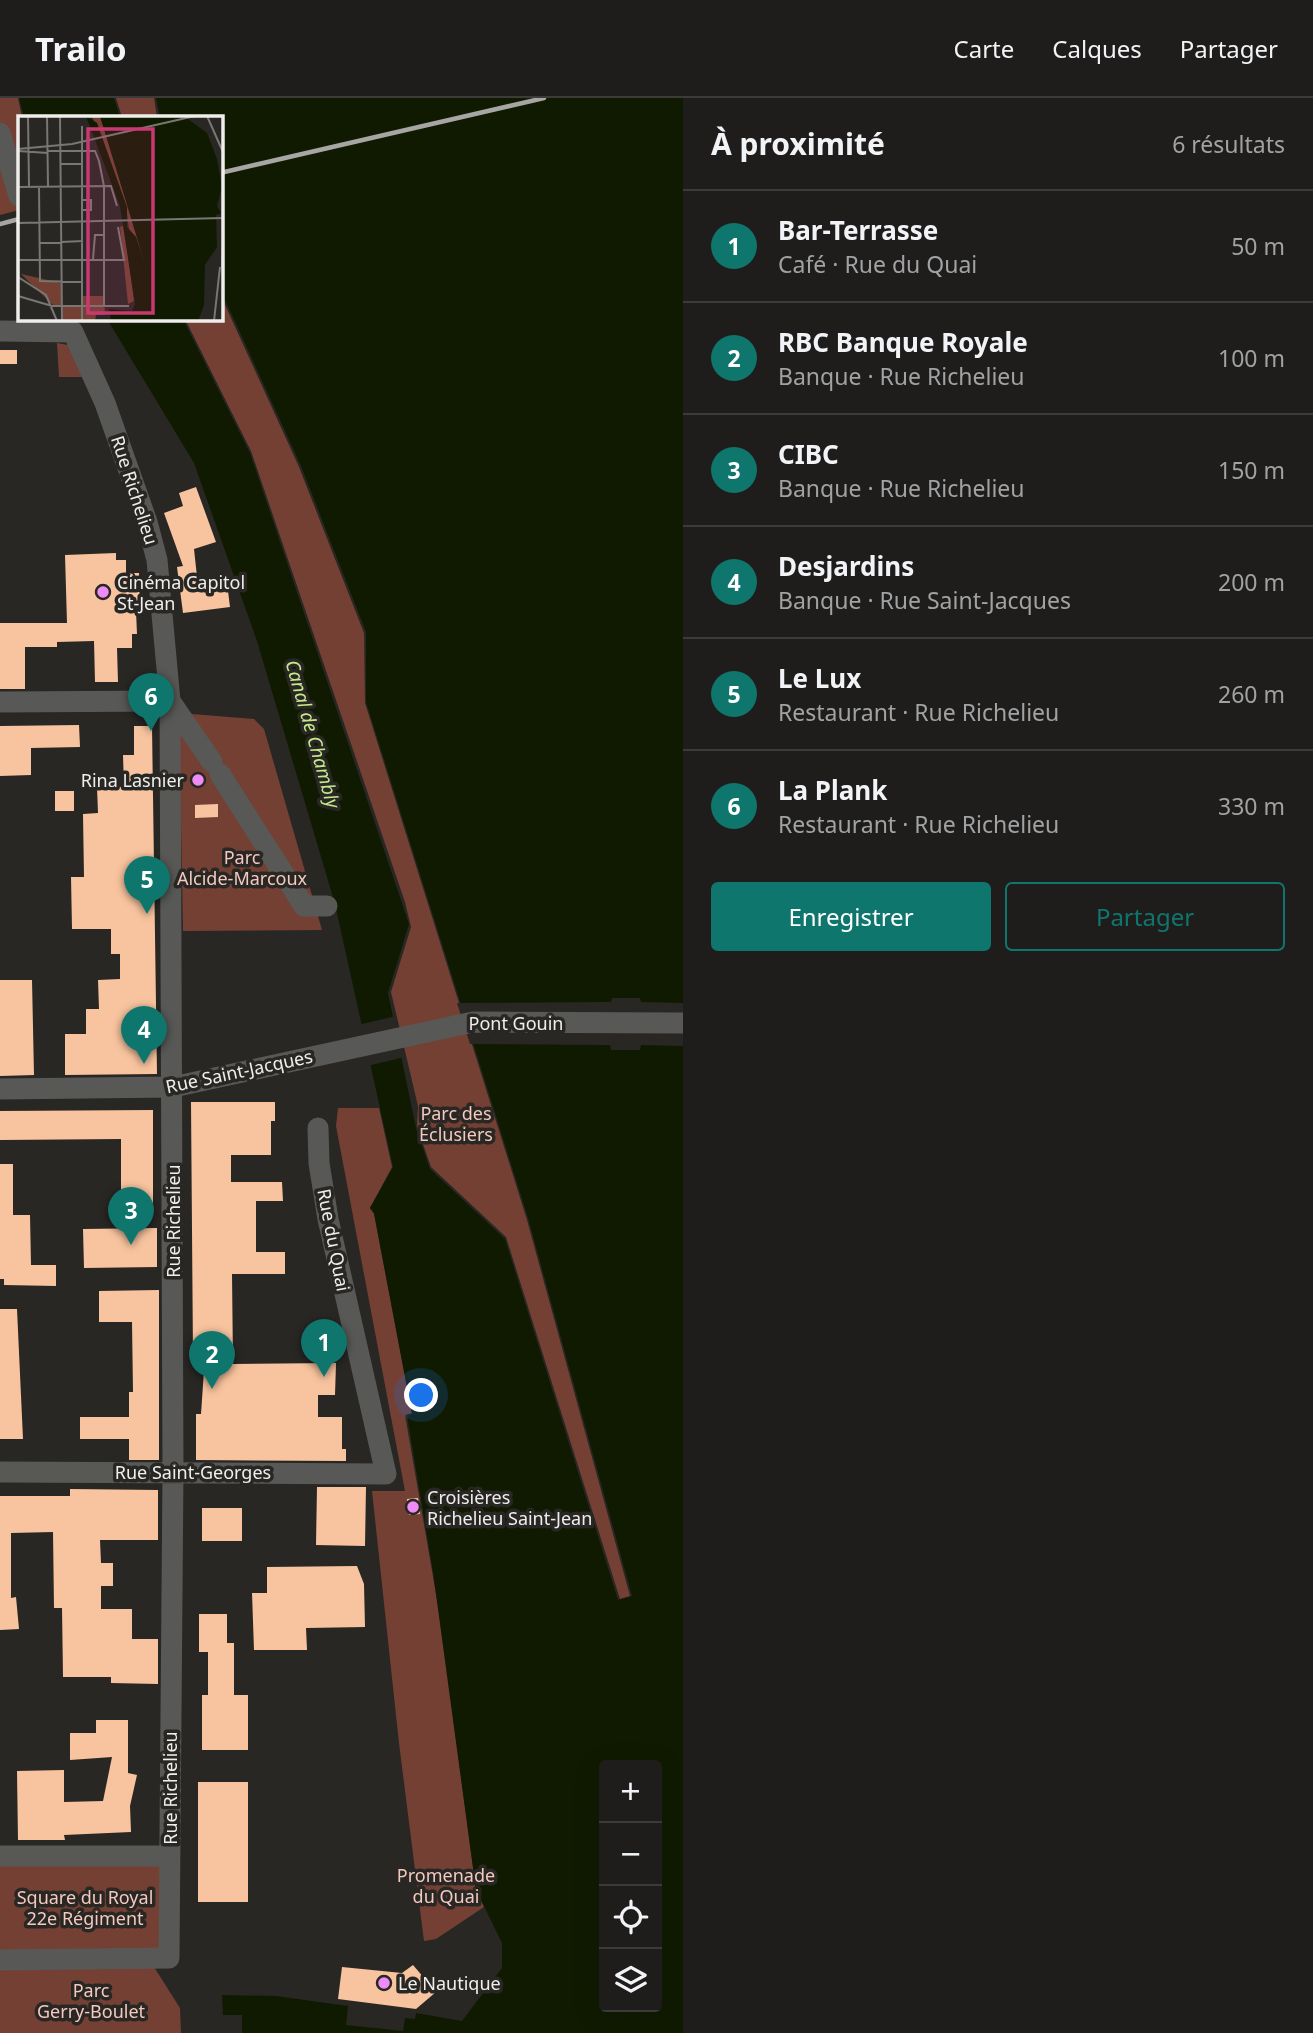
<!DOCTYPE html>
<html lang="fr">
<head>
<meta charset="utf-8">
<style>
	body { margin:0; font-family:"Noto Sans",sans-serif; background:#2c2a28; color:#f1f3f6 }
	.controls { position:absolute; right:21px; bottom:21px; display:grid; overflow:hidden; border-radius:7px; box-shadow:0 7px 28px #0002 }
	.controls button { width:63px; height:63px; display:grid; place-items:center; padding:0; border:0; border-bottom:2px solid #3c3b3a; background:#1f1d1b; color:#f1f3f6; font:35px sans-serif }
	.you { position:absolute; left:422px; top:1298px; width:24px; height:24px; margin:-18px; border:5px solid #fff; border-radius:50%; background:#1a73e8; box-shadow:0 0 0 10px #1a73e833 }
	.badge { display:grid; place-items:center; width:46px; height:46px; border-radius:50%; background:#0f766e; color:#fff; font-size:23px; font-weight:700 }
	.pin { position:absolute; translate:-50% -58px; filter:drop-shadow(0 2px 4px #0008) }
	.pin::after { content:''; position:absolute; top:37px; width:24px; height:21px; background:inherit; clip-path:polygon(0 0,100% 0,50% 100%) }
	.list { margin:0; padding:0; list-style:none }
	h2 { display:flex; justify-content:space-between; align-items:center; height:91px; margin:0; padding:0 28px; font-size:30px }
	h2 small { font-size:23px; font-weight:400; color:#a1a2a3 }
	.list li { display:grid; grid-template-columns:46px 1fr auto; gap:21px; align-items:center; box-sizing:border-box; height:112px; padding:0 28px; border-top:2px solid #3c3b3a }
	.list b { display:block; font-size:26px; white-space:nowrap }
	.list p { margin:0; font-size:23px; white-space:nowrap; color:#a1a2a3 }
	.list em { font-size:23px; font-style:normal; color:#a1a2a3 }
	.actions { display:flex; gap:14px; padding:21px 28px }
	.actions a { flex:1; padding:16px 0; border:2px solid #0f766e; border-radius:7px; text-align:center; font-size:24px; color:#0f766e }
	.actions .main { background:#0f766e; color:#fff }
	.icon { flex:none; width:38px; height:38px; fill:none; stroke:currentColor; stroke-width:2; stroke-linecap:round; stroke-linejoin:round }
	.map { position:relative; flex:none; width:683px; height:1935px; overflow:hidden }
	header { display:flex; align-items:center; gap:42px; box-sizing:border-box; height:98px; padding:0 35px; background:#1f1d1b; border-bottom:2px solid #3c3b3a }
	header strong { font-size:33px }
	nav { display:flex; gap:38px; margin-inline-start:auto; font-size:24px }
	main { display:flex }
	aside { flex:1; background:#1f1d1b }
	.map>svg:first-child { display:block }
	.green { fill:#744034 }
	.water { fill:#101a00; fill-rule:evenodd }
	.pier { fill:#292724 }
	.building { fill:#f8c49f }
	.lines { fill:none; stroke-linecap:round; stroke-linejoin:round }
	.minor { stroke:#585856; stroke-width:21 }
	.rail { stroke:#a7a6a4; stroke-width:4.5 }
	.poi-dot { fill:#ef8bf7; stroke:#292724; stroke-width:2.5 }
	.labels { text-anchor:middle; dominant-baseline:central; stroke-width:7; stroke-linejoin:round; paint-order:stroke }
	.street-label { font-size:18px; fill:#efeeec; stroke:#292724 }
	.poi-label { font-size:18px; fill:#efeeec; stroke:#292724; text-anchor:start }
	.park-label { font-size:18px; fill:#f4c9bf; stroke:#292724 }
	.water-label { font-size:19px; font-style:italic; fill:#c5e88a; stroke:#292724 }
	.inset-road { fill:none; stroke:#787774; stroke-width:2 }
	.view { fill:#c93871; fill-opacity:0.15; stroke:#c93871; stroke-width:3.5 }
	.inset-edge { fill:none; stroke:#efeeec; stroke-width:3.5 }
</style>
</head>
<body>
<header>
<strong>Trailo</strong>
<nav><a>Carte</a><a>Calques</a><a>Partager</a></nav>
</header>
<main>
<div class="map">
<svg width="683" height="1935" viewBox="0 0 683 1935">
	<rect width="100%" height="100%" fill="#292724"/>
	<path class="green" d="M 0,0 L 18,0 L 22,19 L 19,19 L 19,112 L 0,117 Z
		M 116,0 L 154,0 L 157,19 L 122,19 Z
		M 221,198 L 299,369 L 364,535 L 365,605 L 527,1122 L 630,1498 L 620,1501 L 506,1139 L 431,1069 L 417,1029 L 418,1008 L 391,894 L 411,829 L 405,804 L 251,353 L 185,221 L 220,220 Z
		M 57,245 L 68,247 L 85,279 L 59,279 Z
		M 179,615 L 254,621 L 264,631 L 322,832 L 183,833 Z
		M 338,1010 L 379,1010 L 392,1069 L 370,1110 L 374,1116 L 412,1315 L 405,1317 L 440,1519 L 476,1792 L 484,1809 L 436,1841 L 424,1843 L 399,1645 L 372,1393 L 405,1393 L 336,1028 Z
		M 0,1758 L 170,1758 L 169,1860 L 0,1862 Z
		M 154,1869 L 180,1910 L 181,1935 L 0,1935 L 0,1870 Z"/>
	<path class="water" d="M 19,0 L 114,0 L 120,19 L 24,19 Z
		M 156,0 L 683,0 L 683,1935 L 242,1935 L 242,1917 L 223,1917 L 222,1897 L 276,1898 L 348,1908 L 346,1927 L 403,1933 L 405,1920 L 415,1921 L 416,1915 L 462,1923 L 502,1870 L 502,1845 L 476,1792 L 433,1474 L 407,1317 L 412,1316 L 374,1115 L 370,1110 L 393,1069 L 335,806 L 257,543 L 194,365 L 107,221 L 183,221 L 250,355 L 409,826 L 388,895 L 416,1030 L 430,1071 L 505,1141 L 618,1502 L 632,1498 L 528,1120 L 366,604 L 366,534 L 301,368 L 221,193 L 220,19 L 160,19 ZM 604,1667 L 657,1667 L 657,1909 L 604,1909 Z"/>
	<path class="pier" d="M 612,900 L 640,900 L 641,904 L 683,905 L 683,948 L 641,947 L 640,952 L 611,952 L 610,947 L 470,946 L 457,905 L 611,904 Z
		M 396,918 L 405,959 L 367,968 L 358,927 Z"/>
	<path class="building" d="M 0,252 L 17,252 L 17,266 L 0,266 Z
		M 196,389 L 216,444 L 194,451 L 198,488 L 227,485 L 230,509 L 183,515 L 177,469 L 183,468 L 164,415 L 183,408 L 179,395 Z
		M 116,455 L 116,462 L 126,462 L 126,475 L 139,475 L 140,513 L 136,513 L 137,536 L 132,536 L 132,550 L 117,550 L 118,584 L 95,584 L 94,543 L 57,544 L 57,549 L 25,549 L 25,591 L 0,591 L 0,525 L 67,525 L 65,457 Z
		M 79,627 L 80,649 L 31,650 L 31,677 L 0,678 L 0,628 Z
		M 134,628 L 152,628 L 157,976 L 65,977 L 65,936 L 86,936 L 86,911 L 99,911 L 98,882 L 120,881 L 120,856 L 111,856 L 111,831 L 72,831 L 71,779 L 84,779 L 83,716 L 98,715 L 97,689 L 124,689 L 123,657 L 134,657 Z
		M 55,693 L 74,693 L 74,713 L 55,713 Z
		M 218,706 L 218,719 L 195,720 L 195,707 Z
		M 0,882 L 32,882 L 34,977 L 0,978 Z
		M 191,1004 L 275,1004 L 275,1023 L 271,1023 L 271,1057 L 231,1057 L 231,1084 L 282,1084 L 283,1103 L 256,1103 L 256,1154 L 285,1154 L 285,1176 L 232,1176 L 233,1266 L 336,1265 L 335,1297 L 318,1297 L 318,1319 L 342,1319 L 342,1351 L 346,1351 L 346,1363 L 196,1362 L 196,1316 L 201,1316 L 205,1258 L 193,1258 Z
		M 153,1012 L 153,1105 L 121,1105 L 121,1041 L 0,1042 L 0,1013 Z
		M 0,1066 L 13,1066 L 13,1117 L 30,1117 L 31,1167 L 56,1167 L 56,1188 L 4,1187 L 4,1181 L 0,1181 Z
		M 157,1130 L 157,1169 L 84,1170 L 83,1131 Z
		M 159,1192 L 159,1362 L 129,1362 L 129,1341 L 80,1341 L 80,1319 L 129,1319 L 129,1294 L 133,1294 L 132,1224 L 99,1224 L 99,1193 Z
		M 0,1211 L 17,1211 L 23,1341 L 0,1341 Z
		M 317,1389 L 366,1389 L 365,1448 L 316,1447 Z
		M 70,1391 L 158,1392 L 158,1442 L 100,1442 L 101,1465 L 113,1465 L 113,1488 L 101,1488 L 101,1511 L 132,1511 L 132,1541 L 158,1541 L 158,1586 L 111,1585 L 111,1579 L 63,1579 L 62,1510 L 54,1510 L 53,1434 L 11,1435 L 11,1500 L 16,1499 L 19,1531 L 0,1532 L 0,1398 L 70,1398 Z
		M 418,1400 L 420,1416 L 409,1417 L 407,1401 Z
		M 202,1410 L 242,1410 L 242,1443 L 202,1443 Z
		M 357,1468 L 364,1486 L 365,1529 L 306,1530 L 307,1552 L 254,1552 L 252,1495 L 267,1495 L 267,1469 Z
		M 199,1516 L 227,1516 L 227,1545 L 234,1545 L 234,1597 L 248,1597 L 248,1652 L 202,1652 L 202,1597 L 208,1597 L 208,1554 L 199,1554 Z
		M 96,1622 L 128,1622 L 128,1675 L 137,1677 L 130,1708 L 131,1734 L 64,1737 L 65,1742 L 18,1742 L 17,1673 L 64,1672 L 64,1704 L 103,1703 L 112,1659 L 70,1662 L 70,1635 L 96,1635 Z
		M 198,1684 L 248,1684 L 248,1804 L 198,1804 Z
		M 413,1867 L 436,1894 L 416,1911 L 338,1901 L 342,1869 L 402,1875 Z"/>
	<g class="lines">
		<path class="minor" d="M 0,35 L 19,98
			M 0,233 L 73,234 L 105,305 L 147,424 L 157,462 L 170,603 L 173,1373 L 169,1860 L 0,1862
			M 0,604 L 170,603 L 212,664
			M 220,676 L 304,808 L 327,808
			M 0,991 L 173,989 L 473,924 L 683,925
			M 0,1374 L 386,1376 L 328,1121 L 319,1065 L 318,1030
			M 0,1758 L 170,1758"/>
		<path class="rail" d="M 220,75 L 544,0
			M 0,126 L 19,121"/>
	</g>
	<g class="poi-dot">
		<circle cx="103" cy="494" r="7"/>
		<circle cx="198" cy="682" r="7"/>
		<circle cx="413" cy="1409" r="7"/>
		<circle cx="384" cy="1885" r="7"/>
	</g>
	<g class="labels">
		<g class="street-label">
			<text transform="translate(135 392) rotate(72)">Rue Richelieu</text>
			<text x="516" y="925">Pont Gouin</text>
			<text transform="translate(239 973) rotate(-12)">Rue Saint-Jacques</text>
			<text transform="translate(173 1123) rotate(-90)">Rue Richelieu</text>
			<text transform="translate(334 1142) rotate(79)">Rue du Quai</text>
			<text x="193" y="1374">Rue Saint-Georges</text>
			<text transform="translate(170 1690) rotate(-90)">Rue Richelieu</text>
		</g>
		<g class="poi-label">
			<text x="117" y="484">Cinéma Capitol<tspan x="117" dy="21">St-Jean</tspan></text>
			<text x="184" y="682" text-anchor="end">Rina Lasnier</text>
			<text x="427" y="1399">Croisières<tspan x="427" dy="21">Richelieu Saint-Jean</tspan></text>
			<text x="398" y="1885">Le Nautique</text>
		</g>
		<g class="park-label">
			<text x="242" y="759">Parc<tspan x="242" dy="21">Alcide-Marcoux</tspan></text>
			<text x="456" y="1015">Parc des<tspan x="456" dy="21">Éclusiers</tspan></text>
			<text x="446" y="1777">Promenade<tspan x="446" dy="21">du Quai</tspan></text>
			<text x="85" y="1799">Square du Royal<tspan x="85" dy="21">22e Régiment</tspan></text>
			<text x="91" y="1892">Parc<tspan x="91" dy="21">Gerry-Boulet</tspan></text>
		</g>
		<g class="water-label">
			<text transform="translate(313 636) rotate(74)">Canal de Chambly</text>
		</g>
	</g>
	<g transform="translate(18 18)">
		<rect width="205" height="205" fill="#292724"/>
		<path d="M 74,0 L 82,0 L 130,155 L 118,121 L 111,114 L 108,89 ZM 106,109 L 116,185 L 110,188 L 102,111 ZM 3,158 L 43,167 L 43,189 L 35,189 ZM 65,180 L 86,180 L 87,199 L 78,199 L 77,205 L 44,205 L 45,191 L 65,190 Z" fill="#744034"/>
		<path d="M 68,0 L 79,7 L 109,91 L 109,111 L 118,121 L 129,155 L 82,0 L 166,0 L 189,17 L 199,43 L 204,71 L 199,90 L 203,97 L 198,99 L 199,131 L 187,149 L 186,189 L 180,205 L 93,205 L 91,193 L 114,195 L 117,188 L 102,90 Z" fill="#101a00"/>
		<path class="inset-road" d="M 10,0 L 11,70M 29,0 L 30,70M 42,0 L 44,205M 189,0 L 205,36M 64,10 L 64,205M 0,33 L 54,28 L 177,0M 0,35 L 30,37M 30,35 L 77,35 L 81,45 L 86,70 L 86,189M 42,48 L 64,48M 21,70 L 22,165 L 65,166M 0,71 L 93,70 L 99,90M 64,84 L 73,84 L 73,94 L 64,94M 0,107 L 205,102M 43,126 L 65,125M 21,127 L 43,127M 75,143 L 77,119 L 86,119M 0,144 L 106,144 L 100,111M 204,151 L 205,127M 0,161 L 28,179 L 39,205M 0,180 L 34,190 L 111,190M 196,205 L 202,151"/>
		<path class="view" d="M 70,13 L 135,13 L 135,197 L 70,197 Z"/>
		<rect width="205" height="205" class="inset-edge"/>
	</g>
</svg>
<div class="controls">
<button>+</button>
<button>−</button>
<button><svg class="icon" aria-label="locate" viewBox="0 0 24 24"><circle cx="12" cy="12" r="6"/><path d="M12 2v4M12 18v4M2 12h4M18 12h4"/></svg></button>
<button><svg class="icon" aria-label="layers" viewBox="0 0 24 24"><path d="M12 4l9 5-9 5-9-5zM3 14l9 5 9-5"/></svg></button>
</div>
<div class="you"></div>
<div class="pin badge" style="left:324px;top:1279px">1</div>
<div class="pin badge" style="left:212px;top:1291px">2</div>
<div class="pin badge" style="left:131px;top:1147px">3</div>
<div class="pin badge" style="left:144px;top:966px">4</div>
<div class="pin badge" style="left:147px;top:816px">5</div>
<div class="pin badge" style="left:151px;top:633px">6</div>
</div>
<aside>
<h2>À proximité<small>6 résultats</small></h2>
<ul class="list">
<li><span class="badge">1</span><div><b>Bar-Terrasse</b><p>Café · Rue du Quai</p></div><em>50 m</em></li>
<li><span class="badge">2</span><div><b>RBC Banque Royale</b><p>Banque · Rue Richelieu</p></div><em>100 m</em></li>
<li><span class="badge">3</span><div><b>CIBC</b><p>Banque · Rue Richelieu</p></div><em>150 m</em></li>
<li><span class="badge">4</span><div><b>Desjardins</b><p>Banque · Rue Saint-Jacques</p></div><em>200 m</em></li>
<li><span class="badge">5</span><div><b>Le Lux</b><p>Restaurant · Rue Richelieu</p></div><em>260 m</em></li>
<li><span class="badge">6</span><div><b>La Plank</b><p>Restaurant · Rue Richelieu</p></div><em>330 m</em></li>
</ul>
<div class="actions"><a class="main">Enregistrer</a><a>Partager</a></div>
</aside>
</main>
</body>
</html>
